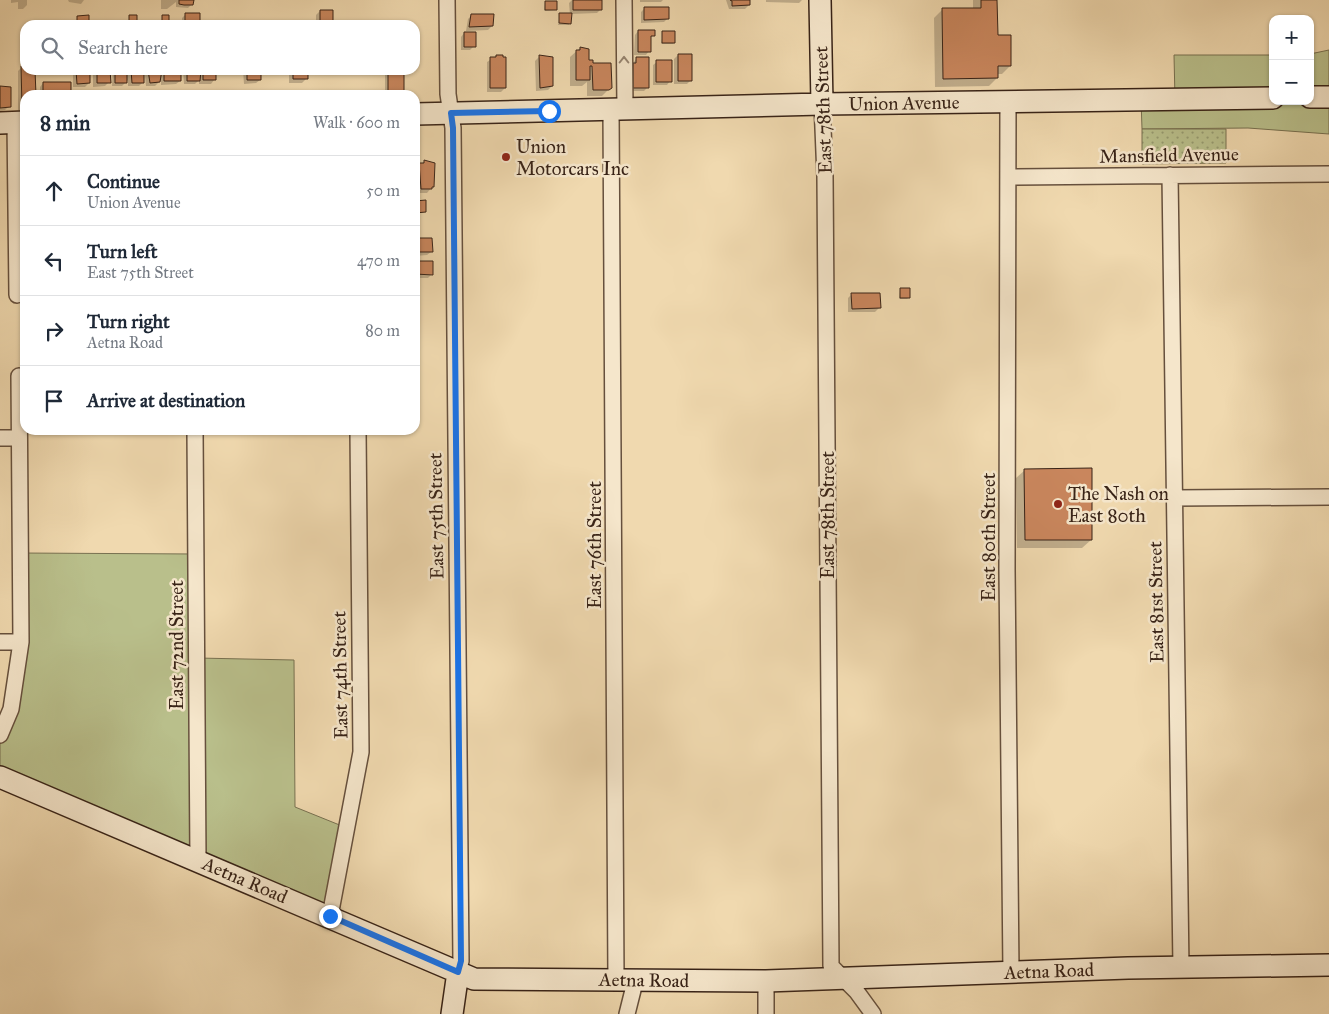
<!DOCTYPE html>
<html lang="en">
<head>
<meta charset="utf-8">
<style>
	body { margin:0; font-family:"IM FELL Great Primer",serif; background:#f6f6f7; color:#1f2937 }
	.controls { position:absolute; right:15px; top:15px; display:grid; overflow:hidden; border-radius:10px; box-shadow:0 1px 4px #0004 }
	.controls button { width:45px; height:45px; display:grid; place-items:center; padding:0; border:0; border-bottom:1px solid #e0e1e3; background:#fff; color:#1f2937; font:25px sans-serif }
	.stop { position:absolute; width:15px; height:15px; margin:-11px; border:4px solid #1a73e8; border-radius:50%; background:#fff }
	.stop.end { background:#1a73e8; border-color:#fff; box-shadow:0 1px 5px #0008 }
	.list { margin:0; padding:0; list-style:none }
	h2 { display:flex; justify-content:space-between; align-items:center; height:65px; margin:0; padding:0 20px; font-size:21px }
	h2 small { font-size:16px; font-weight:400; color:#747a83 }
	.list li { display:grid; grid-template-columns:32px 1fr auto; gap:15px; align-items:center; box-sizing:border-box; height:70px; padding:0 20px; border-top:1px solid #e0e1e3 }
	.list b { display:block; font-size:19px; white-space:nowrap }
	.list p { margin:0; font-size:16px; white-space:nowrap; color:#747a83 }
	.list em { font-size:16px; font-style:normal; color:#747a83 }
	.icon { flex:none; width:28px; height:28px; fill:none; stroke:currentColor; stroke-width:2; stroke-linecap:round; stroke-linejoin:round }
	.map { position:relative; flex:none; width:1329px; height:1014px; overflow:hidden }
	.search { position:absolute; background:#fff; box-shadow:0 1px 4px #0004; left:20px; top:20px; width:400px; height:55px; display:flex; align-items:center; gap:12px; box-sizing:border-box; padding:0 18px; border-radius:15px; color:#747a83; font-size:19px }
	.panel { position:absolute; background:#fff; box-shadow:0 1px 4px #0004; left:20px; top:90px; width:400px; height:345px; border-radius:15px }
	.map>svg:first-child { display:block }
	.grass { fill:#b9bf8b; stroke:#787151 }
	.park { fill:url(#park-dots); stroke:#787151 }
	.shadow { fill:#0003 }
	.building { fill:#c9865d; stroke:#382317 }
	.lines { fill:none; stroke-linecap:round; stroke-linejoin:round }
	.street-casing { stroke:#66503d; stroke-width:18 }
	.secondary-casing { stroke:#382317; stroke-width:24 }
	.street { stroke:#f5e6cb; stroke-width:15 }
	.secondary { stroke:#f5e6cb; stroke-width:21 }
	.oneway { stroke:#968471 }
	.route { stroke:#1a73e8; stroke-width:6 }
	.poi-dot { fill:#8f2418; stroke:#f5e6cb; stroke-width:2 }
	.labels { text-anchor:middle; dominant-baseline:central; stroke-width:5; stroke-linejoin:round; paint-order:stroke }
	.street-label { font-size:19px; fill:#382317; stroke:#f5e6cb }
	.poi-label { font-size:19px; fill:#382317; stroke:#f5e6cb; text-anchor:start }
</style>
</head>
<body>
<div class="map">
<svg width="1329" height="1014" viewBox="0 0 1329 1014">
	<defs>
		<pattern id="park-dots" width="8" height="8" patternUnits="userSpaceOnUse" patternTransform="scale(1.25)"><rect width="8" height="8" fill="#b9bf8b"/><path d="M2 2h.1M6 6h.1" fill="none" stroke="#979b71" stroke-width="1.8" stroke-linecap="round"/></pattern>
	</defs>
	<rect width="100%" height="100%" fill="#f0d9af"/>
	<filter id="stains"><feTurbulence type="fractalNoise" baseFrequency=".004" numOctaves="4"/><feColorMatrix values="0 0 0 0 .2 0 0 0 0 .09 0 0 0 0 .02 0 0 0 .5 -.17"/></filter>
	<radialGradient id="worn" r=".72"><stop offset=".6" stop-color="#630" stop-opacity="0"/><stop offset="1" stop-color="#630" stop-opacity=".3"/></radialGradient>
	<path class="grass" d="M 1329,50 L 1329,134 L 1248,128 L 1142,129 L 1141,99 L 1175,99 L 1174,55 L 1273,55 L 1273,101 L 1310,101 L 1310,54 Z
		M 20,553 L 196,554 L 197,658 L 294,660 L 295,807 L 347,828 L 330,916 L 0,777 L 0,735 L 11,709 Z"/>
	<path class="park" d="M 1142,129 L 1226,129 L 1226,163 L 1142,164 Z"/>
	<path class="shadow" d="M 11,0 L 27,0 L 27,5 L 23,9 L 18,9 L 18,2 L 11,3 Z
		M 68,0 L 84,0 L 81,4 L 69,2 Z
		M 161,0 L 192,0 L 192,4 L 188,8 L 176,7 L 176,2 L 167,9 L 161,9 Z
		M 572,0 L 601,0 L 601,9 L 597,13 L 571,14 L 569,25 L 558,25 L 560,14 L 570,15 L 569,3 Z
		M 640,0 L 663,0 L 661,2 L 640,2 Z
		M 726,0 L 749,0 L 749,5 L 745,9 L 729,9 Z
		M 766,0 L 802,0 L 799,3 L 766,2 Z
		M 973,0 L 996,0 L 997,36 L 1010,66 L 1002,74 L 997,74 L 997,78 L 989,86 L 935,87 L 934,18 L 942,10 L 973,9 Z
		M 545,2 L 556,10 L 544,11 Z
		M 644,9 L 668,18 L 664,22 L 641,23 L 641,12 Z
		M 320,11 L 332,23 L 330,25 L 316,25 L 316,15 Z
		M 186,14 L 199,25 L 182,25 L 182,18 Z
		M 472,15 L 492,26 L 488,30 L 466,31 L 468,19 Z
		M 638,31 L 653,35 L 649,39 L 649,51 L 646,55 L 634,55 L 635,35 Z
		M 464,33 L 474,46 L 470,50 L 461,50 L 461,37 Z
		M 663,33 L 674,43 L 673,44 L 661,44 Z
		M 580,48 L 610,88 L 602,96 L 587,96 L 587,82 L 582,86 L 570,86 L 570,57 Z
		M 678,55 L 691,80 L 687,84 L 674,84 L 674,59 Z
		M 496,56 L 505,88 L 501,92 L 487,92 L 487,62 Z
		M 539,57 L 552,86 L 548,90 L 536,91 L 535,61 Z
		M 637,58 L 647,88 L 644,91 L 629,91 L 629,68 Z
		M 657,62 L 670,81 L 667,85 L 653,85 L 653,65 Z
		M 22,67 L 25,67 L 25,70 L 33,70 L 34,95 L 25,95 L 25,110 L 18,110 L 18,71 Z
		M 73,70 L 89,70 L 89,83 L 85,87 L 73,87 Z
		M 93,70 L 109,70 L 109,82 L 105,86 L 93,87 Z
		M 113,70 L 180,70 L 180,81 L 176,84 L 161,85 L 161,80 L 155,86 L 146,86 L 145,75 L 143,75 L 143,82 L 139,86 L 128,86 L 128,80 L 122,86 L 112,86 Z
		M 183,70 L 214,70 L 214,80 L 211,84 L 199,84 L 199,80 L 195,84 L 184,84 Z
		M 243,70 L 260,70 L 260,80 L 256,83 L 244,84 Z
		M 289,70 L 306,70 L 306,79 L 302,83 L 289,83 Z
		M 385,70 L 403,70 L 403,92 L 400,95 L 385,95 Z
		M 43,83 L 70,95 L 40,95 L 40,87 Z
		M 0,87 L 9,106 L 5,110 L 0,111 Z
		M 425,161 L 433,186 L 427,193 L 417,193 L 415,168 Z
		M 415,240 L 431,252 L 427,255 L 415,256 Z
		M 415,262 L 432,274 L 428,278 L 415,278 Z
		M 900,289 L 909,297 L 907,299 L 899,299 Z
		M 852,294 L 879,308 L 875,312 L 848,312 L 848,298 Z
		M 1025,470 L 1091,540 L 1082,548 L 1017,548 L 1016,478 Z"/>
	<path class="building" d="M 179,0 L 194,0 L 193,5 L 184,5 L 179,4 Z
		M 573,0 L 602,0 L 602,10 L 573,10 Z
		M 730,0 L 750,0 L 750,5 L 732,6 L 732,1 Z
		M 981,0 L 997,0 L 998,35 L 1011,35 L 1011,66 L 998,66 L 998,78 L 943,79 L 942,8 L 981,8 Z
		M 545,1 L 557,1 L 557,10 L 545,10 Z
		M 644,7 L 669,7 L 669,19 L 644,20 Z
		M 320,10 L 333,10 L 333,23 L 320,23 Z
		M 185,13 L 200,13 L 200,25 L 185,25 Z
		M 559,13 L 572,13 L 571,24 L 559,23 Z
		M 471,14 L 494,14 L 493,26 L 469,27 Z
		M 89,15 L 89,25 L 77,25 L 77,16 Z
		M 129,15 L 137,15 L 137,25 L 129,25 Z
		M 162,15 L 169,15 L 169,25 L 162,25 Z
		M 638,30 L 655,30 L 655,36 L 651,36 L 651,52 L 638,52 Z
		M 662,31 L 675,31 L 675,43 L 662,43 Z
		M 464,32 L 476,32 L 476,47 L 464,47 Z
		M 580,47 L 589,49 L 589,60 L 593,60 L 593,63 L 611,63 L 612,88 L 609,90 L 593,90 L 592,66 L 590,66 L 590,80 L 576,80 L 576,50 L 580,50 Z
		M 678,54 L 692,54 L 692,81 L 678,81 Z
		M 496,55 L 503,55 L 503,57 L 506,57 L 506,88 L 490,88 L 490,57 L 496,57 Z
		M 539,55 L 553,57 L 553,86 L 540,88 Z
		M 636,57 L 649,57 L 649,88 L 633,88 L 633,63 L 636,63 Z
		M 656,60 L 672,60 L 672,82 L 656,82 Z
		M 21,66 L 25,66 L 25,70 L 35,70 L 36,95 L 25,95 L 25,107 L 22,107 Z
		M 76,70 L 90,70 L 90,83 L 77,84 Z
		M 97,70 L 110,70 L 111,83 L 97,83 Z
		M 115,70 L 127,70 L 127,83 L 115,83 Z
		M 131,70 L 144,70 L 144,83 L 132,83 Z
		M 148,70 L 162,70 L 160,82 L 150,83 Z
		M 164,70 L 181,70 L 181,81 L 164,81 Z
		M 187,70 L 201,70 L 200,81 L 187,81 Z
		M 203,70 L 216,70 L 216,80 L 203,80 Z
		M 247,70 L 261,70 L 261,80 L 247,80 Z
		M 293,70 L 308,70 L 308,79 L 293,79 Z
		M 388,70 L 404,70 L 404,93 L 388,93 Z
		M 43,82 L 71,82 L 71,95 L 43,95 Z
		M 0,86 L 11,87 L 11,107 L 0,108 Z
		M 424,160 L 435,163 L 434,187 L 432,187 L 432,189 L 421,189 L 419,163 L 424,163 Z
		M 426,200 L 426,212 L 415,213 L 415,201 Z
		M 415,238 L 432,238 L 433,252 L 415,252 Z
		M 415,261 L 433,261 L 433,275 L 415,274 Z
		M 900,288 L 910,288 L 910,298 L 900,298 Z
		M 851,293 L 880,293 L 881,308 L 852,309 Z
		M 1092,468 L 1092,540 L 1025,540 L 1024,469 Z"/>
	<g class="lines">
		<g class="street-casing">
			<path id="street" d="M 447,0 L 448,94 L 453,128 L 461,961 L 458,972
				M 624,0 L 625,109
				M 1008,102 L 1007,570 L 1011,973
				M 822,104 L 825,177 L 831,966 L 857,992 L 873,1014
				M 611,110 L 616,980
				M 15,122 L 17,295
				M 1170,175 L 1181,968
				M 1009,177 L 1329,174
				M 195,430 L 198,860
				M 0,438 L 19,438
				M 1175,498 L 1329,497
				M 0,642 L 21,642
				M 0,735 L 11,709 L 21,642 L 19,376
				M 330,916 L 361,752 L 358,430
				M 766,981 L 766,1014
				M 627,1014 L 633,990 L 633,980"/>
		</g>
		<g class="secondary-casing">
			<path id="secondary" d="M 820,0 L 822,104
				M 1310,97 L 1329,97
				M 415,114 L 822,104 L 1273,98
				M 0,123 L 25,122
				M 0,777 L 474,979 L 766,981 L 1128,968 L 1329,965
				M 452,1014 L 458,972"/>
		</g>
		<use href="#street" class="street"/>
		<use href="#secondary" class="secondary"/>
	</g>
	<defs><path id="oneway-chevron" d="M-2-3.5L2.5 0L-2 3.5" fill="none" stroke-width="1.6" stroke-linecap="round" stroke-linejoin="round" transform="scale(1.25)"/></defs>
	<use class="oneway" href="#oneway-chevron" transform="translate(624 60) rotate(-90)"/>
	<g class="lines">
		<path class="route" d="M 330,916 L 458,972 L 461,961 L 453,128 L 451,113 L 549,111"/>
	</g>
	<g class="poi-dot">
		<circle cx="506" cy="157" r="5"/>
		<circle cx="1058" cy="504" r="5"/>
	</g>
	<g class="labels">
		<g class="street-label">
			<text transform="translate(904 103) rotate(-1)">Union Avenue</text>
			<text transform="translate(823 110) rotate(-92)">East 78th Street</text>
			<text transform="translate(1169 155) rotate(-1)">Mansfield Avenue</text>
			<text transform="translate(827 515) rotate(-90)">East 78th Street</text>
			<text transform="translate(436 516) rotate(-91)">East 75th Street</text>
			<text transform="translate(988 537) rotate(-90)">East 80th Street</text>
			<text transform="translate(594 545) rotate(-90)">East 76th Street</text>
			<text transform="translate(1156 602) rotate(-91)">East 81st Street</text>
			<text transform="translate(176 645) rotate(-90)">East 72nd Street</text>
			<text transform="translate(340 675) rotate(-91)">East 74th Street</text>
			<text transform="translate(245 880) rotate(23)">Aetna Road</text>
			<text transform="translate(1049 971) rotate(-2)">Aetna Road</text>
			<text transform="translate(644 980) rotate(1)">Aetna Road</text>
		</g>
		<g class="poi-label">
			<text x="516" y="146">Union<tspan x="516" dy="22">Motorcars Inc</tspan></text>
			<text x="1068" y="493">The Nash on<tspan x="1068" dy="22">East 80th</tspan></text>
		</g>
	</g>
	<rect width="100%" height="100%" filter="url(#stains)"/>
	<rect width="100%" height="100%" fill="url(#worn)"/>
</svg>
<div class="controls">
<button>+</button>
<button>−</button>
</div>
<div class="stop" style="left:549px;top:111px"></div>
<div class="stop end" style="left:330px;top:916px"></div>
<div class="search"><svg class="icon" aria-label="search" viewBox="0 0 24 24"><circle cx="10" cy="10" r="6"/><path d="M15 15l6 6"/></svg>Search here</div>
<section class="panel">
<h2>8 min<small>Walk · 600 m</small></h2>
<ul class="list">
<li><svg class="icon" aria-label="ahead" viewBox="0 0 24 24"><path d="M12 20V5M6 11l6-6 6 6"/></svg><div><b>Continue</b><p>Union Avenue</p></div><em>50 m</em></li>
<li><svg class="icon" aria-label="left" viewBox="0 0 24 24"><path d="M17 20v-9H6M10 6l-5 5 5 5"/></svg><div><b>Turn left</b><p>East 75th Street</p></div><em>470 m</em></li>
<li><svg class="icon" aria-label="right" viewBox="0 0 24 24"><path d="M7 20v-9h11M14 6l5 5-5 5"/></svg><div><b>Turn right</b><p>Aetna Road</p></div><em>80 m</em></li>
<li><svg class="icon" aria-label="arrive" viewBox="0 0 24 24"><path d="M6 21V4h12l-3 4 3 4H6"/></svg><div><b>Arrive at destination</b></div></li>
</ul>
</section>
</div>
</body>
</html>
